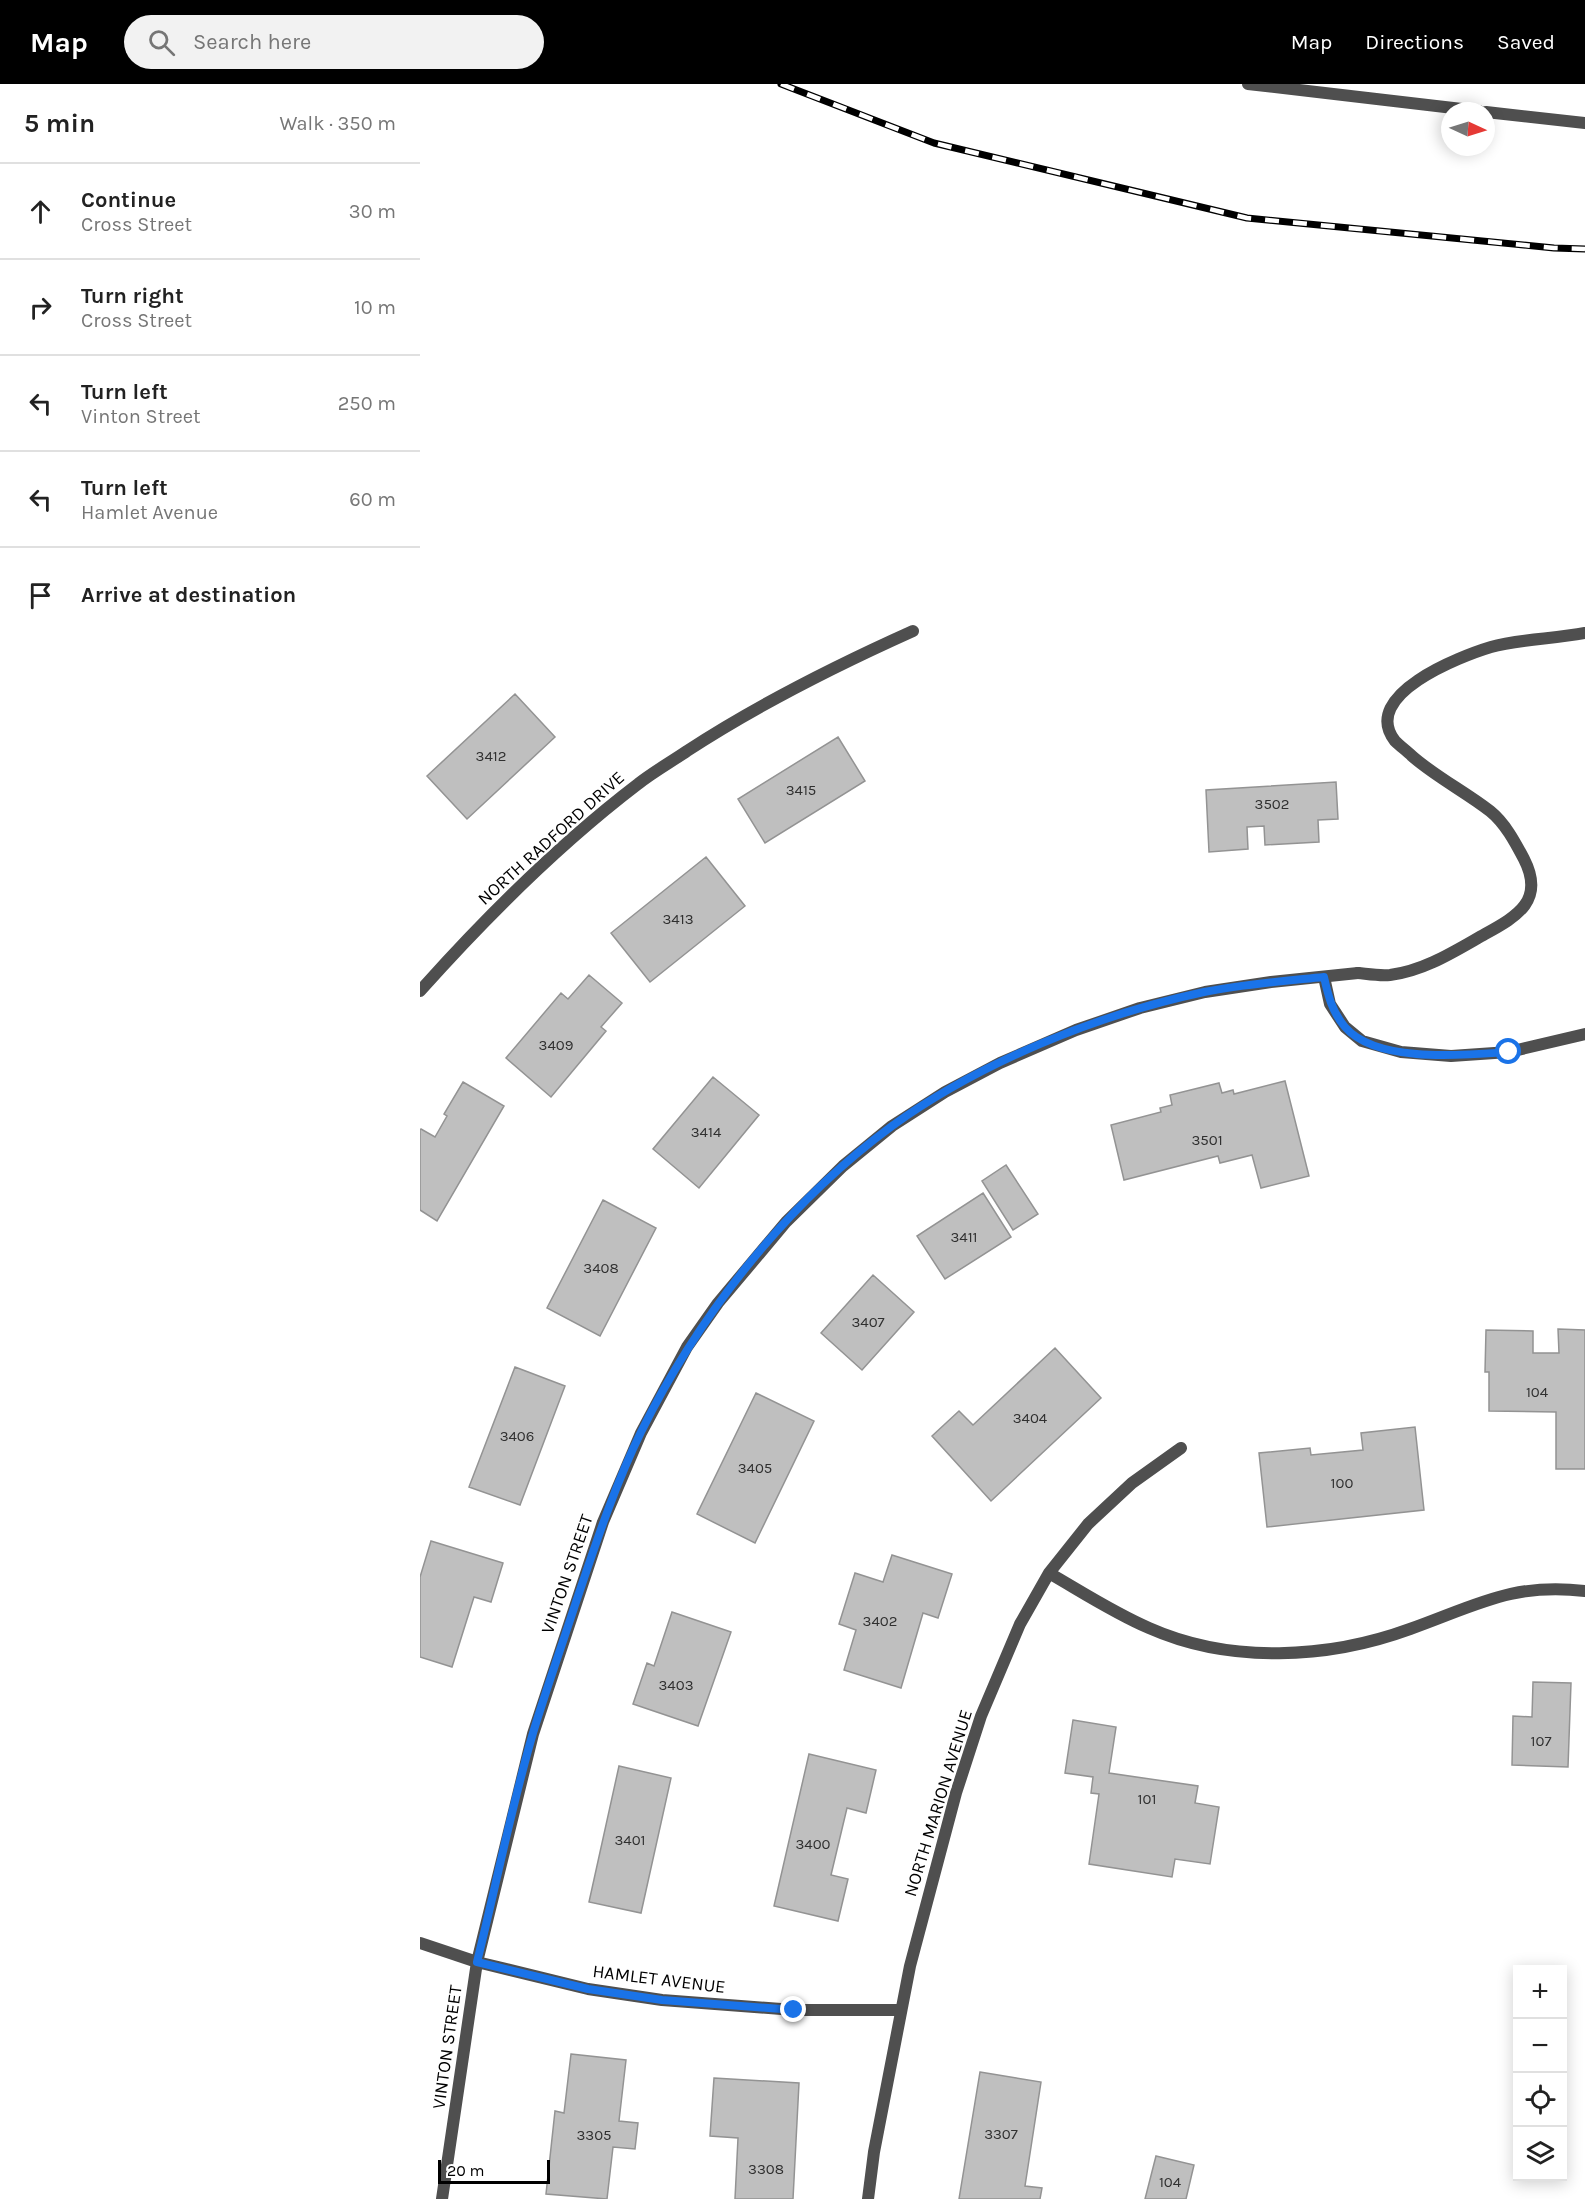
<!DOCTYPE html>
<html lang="en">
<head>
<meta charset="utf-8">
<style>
	body { margin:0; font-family:Karla,sans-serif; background:#f2f2f2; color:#222 }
	.controls { position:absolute; right:18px; bottom:18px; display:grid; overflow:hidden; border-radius:0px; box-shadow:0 3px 15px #0003 }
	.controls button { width:54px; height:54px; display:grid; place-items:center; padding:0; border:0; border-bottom:2px solid #e0e0e0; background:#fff; color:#222; font:30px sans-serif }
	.compass { position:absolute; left:1021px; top:18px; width:54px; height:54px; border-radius:50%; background:#fff; box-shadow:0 3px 15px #0003; rotate:94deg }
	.scale { position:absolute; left:18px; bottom:15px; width:112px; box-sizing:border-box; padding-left:6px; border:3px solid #000; border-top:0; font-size:16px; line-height:21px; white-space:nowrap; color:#000; -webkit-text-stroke:4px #fff; paint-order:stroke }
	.stop { position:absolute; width:18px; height:18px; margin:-14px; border:4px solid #1a73e8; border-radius:50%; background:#fff }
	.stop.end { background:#1a73e8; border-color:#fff; box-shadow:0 2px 6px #0008 }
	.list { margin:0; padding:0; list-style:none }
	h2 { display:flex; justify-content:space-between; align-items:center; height:78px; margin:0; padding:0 24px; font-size:26px }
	h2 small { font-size:20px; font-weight:400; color:#767676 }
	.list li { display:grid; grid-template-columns:39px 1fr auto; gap:18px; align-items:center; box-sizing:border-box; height:96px; padding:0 24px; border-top:2px solid #e0e0e0 }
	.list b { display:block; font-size:22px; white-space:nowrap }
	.list p { margin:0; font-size:20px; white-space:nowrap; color:#767676 }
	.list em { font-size:20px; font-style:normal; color:#767676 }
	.icon { flex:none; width:33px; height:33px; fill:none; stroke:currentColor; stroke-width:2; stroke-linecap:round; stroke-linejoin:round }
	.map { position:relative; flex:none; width:1165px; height:2115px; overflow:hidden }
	header { display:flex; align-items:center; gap:36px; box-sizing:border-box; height:84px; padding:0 30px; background:#000; color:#fff }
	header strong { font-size:28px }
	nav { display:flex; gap:33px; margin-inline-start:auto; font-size:21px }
	.search { width:420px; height:54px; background:#f2f2f2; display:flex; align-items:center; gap:15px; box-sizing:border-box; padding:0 21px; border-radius:33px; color:#767676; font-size:22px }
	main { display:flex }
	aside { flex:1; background:#fff }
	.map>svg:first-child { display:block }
	.building { fill:#bfbfbf; stroke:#939393; stroke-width:1.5 }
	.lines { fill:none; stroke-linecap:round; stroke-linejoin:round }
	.lane { stroke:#4f4f4f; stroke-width:12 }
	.street { stroke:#4f4f4f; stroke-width:12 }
	.rail-casing { stroke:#000; stroke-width:7 }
	.rail { stroke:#fff; stroke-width:4.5; stroke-dasharray:14; stroke-linecap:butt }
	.route { stroke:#1a73e8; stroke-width:8 }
	.labels { text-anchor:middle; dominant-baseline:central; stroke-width:4.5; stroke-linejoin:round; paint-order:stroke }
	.number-label { font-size:15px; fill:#303030 }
	.street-label { font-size:18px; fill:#000; stroke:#fff }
</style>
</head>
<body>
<header>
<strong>Map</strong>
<div class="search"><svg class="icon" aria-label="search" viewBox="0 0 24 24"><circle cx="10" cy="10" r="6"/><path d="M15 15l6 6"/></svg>Search here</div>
<nav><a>Map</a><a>Directions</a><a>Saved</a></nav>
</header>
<main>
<aside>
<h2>5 min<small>Walk · 350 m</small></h2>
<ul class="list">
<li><svg class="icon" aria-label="ahead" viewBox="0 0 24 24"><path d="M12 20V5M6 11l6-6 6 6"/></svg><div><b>Continue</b><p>Cross Street</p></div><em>30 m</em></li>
<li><svg class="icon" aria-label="right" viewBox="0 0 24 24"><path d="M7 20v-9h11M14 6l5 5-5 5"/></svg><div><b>Turn right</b><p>Cross Street</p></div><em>10 m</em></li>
<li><svg class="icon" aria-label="left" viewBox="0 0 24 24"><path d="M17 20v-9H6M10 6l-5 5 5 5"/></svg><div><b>Turn left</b><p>Vinton Street</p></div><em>250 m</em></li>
<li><svg class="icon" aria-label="left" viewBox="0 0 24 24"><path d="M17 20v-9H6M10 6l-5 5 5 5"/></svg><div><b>Turn left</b><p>Hamlet Avenue</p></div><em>60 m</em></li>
<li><svg class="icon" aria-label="arrive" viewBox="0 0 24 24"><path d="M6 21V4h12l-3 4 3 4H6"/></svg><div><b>Arrive at destination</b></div></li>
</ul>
</aside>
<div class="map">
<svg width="1165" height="2115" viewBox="0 0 1165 2115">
	<rect width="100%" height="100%" fill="#fff"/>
	<path class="building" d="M 95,610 L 135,653 L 47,735 L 7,692 Z
		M 418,653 L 445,697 L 345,759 L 318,715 Z
		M 916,698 L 918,735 L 898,736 L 899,758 L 845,761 L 844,742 L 827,743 L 828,765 L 789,768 L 786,706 Z
		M 286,773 L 325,822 L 230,898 L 191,849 Z
		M 169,891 L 202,919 L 181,943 L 186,947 L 131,1013 L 86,974 L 141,909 L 148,915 Z
		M 293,993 L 339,1031 L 279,1104 L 233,1065 Z
		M 865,997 L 889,1092 L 841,1104 L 832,1071 L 800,1079 L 798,1072 L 704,1096 L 691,1041 L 741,1028 L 740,1024 L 752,1021 L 750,1011 L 799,999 L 802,1009 L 813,1006 L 814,1010 Z
		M 43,998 L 84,1022 L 17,1137 L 0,1126 L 0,1046 L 1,1045 L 15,1053 L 27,1032 L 24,1030 Z
		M 586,1081 L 618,1130 L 593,1146 L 562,1097 Z
		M 563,1109 L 591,1153 L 525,1195 L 497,1152 Z
		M 183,1116 L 236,1144 L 180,1252 L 127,1224 Z
		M 453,1191 L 494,1228 L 442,1286 L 401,1249 Z
		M 1138,1245 L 1165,1246 L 1165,1385 L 1136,1385 L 1136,1328 L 1069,1327 L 1069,1288 L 1065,1288 L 1066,1246 L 1113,1247 L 1113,1269 L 1139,1269 Z
		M 635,1264 L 681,1314 L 571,1417 L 512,1352 L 539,1327 L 553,1341 Z
		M 95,1283 L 145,1302 L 100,1421 L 49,1403 Z
		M 336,1309 L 394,1337 L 335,1459 L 277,1430 Z
		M 995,1343 L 1004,1426 L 847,1443 L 839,1369 L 890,1364 L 891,1371 L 943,1366 L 941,1349 Z
		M 11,1457 L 83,1479 L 71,1518 L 54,1513 L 32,1583 L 0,1573 L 0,1493 Z
		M 472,1471 L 532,1490 L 518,1534 L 503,1529 L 481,1604 L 424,1586 L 436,1546 L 419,1540 L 435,1489 L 463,1498 Z
		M 252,1528 L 311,1548 L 278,1642 L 213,1620 L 227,1579 L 234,1582 Z
		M 1113,1598 L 1151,1599 L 1148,1683 L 1092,1681 L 1093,1632 L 1112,1633 Z
		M 653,1636 L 696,1643 L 689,1689 L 778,1702 L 775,1719 L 799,1723 L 790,1780 L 755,1775 L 752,1793 L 669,1780 L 679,1710 L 671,1709 L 673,1693 L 645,1689 Z
		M 389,1670 L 456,1686 L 446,1729 L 427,1724 L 411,1791 L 428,1795 L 418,1837 L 354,1822 Z
		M 199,1682 L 251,1694 L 221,1829 L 169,1818 Z
		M 151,1970 L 206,1976 L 199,2037 L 218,2039 L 215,2065 L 193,2063 L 187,2115 L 126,2110 L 135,2027 L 144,2029 Z
		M 560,1988 L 621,1998 L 605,2102 L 622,2104 L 620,2115 L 539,2115 Z
		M 294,1994 L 379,1999 L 373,2115 L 315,2115 L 318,2054 L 290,2052 Z
		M 736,2072 L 774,2081 L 766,2115 L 725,2115 Z"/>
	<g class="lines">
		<path class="lane" d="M 938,889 C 948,890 959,892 970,891 C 1004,887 1035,867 1065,850 C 1098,832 1125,816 1104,775 C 1095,758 1085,739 1070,727 C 1044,707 1016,693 992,672 C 987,667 980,662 975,657 C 939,611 1041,572 1071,563 C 1098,555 1135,555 1165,549
			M 904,893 L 910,920 L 925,943 L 942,957 L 981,968 L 1031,972 L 1089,968 L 1165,950"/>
		<path class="street" d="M 828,0 L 1059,27
			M 1066,28 L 1165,39
			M 0,907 C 67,832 138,761 218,700 C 233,688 251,678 267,667 C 339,620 415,582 493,547
			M 629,1489 C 662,1508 694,1529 729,1544 C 810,1580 908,1575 990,1545 C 1055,1522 1093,1498 1165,1507
			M 0,1859 L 57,1878 L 168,1905 L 242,1916 L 374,1926 L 480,1926
			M 22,2115 L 57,1878 L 113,1650 L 183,1438 L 221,1349 L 267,1263 L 298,1219 L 366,1138 L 423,1082 L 472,1042 L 525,1008 L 580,979 L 656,946 L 720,924 L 785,908 L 851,898 L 938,889
			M 448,2115 L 454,2068 L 490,1882 L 536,1709 L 561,1632 L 600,1540 L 629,1489 L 668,1440 L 712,1399 L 761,1364"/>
		<g class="rail-casing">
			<path id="rail" d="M 361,0 L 514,59 L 827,134 L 1134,164 L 1165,165"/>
		</g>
		<use href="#rail" class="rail"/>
	</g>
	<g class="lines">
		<path class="route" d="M 374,1926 L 242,1916 L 168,1905 L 57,1878 C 76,1802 91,1724 113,1649 C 126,1606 141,1564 155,1521 C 175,1462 194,1403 221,1348 C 279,1231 366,1120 472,1042 C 561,978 676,931 784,908 C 823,900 864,897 904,893 C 908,911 912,928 925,943 C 957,980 1045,971 1089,968"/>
	</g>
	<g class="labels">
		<g class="number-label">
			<text x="71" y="672">3412</text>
			<text x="381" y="706">3415</text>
			<text x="852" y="720">3502</text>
			<text x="258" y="835">3413</text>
			<text x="136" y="961">3409</text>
			<text x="286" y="1048">3414</text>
			<text x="787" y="1056">3501</text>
			<text x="544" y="1153">3411</text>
			<text x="181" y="1184">3408</text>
			<text x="448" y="1238">3407</text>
			<text x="1117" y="1308">104</text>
			<text x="610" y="1334">3404</text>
			<text x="97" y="1352">3406</text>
			<text x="335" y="1384">3405</text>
			<text x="922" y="1399">100</text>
			<text x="460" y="1537">3402</text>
			<text x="256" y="1601">3403</text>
			<text x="1121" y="1657">107</text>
			<text x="727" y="1715">101</text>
			<text x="210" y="1756">3401</text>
			<text x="393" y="1760">3400</text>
			<text x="581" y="2050">3307</text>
			<text x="174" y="2051">3305</text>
			<text x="346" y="2085">3308</text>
			<text x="750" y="2098">104</text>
		</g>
		<g class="street-label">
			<text transform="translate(131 754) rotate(-42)">NORTH RADFORD DRIVE</text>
			<text transform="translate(147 1490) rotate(-71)">VINTON STREET</text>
			<text transform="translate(518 1719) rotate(-73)">NORTH MARION AVENUE</text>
			<text transform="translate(239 1895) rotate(7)">HAMLET AVENUE</text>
			<text transform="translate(27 1963) rotate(-82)">VINTON STREET</text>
		</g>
	</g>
</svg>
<div class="controls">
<button>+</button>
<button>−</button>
<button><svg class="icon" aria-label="locate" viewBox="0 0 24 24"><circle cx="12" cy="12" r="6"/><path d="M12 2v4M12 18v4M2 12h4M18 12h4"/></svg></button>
<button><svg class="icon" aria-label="layers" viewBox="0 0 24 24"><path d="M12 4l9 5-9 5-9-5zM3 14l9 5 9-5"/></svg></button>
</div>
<svg class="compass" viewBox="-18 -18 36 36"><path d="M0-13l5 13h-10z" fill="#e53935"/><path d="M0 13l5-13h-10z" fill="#767676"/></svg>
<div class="scale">20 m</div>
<div class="stop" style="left:1089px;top:968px"></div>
<div class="stop end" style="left:374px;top:1926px"></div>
</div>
</main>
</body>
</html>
